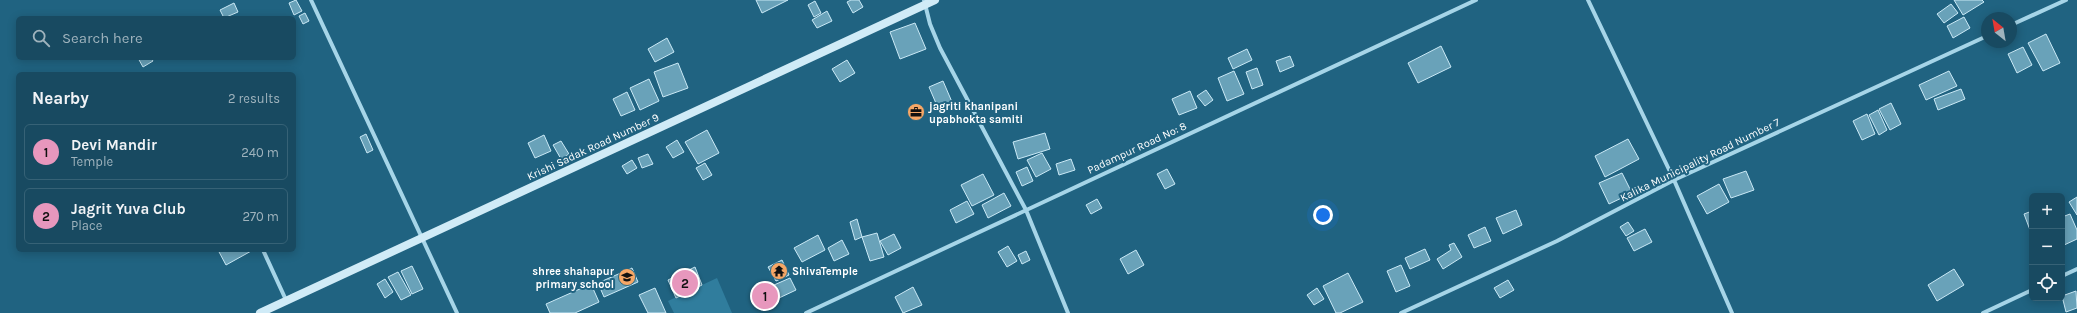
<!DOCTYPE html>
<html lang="en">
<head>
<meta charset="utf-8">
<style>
	body { margin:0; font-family:Karla,sans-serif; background:#25546a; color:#f1f3f6 }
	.controls { position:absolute; right:12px; bottom:12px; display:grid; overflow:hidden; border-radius:6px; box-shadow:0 2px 10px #0003 }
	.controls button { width:36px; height:36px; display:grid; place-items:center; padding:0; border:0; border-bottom:1px solid #366276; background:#184a61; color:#f1f3f6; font:20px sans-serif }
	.compass { position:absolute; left:1981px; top:12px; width:36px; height:36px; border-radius:50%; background:#184a61; box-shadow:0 2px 10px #0003; rotate:329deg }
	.you { position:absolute; left:1323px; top:215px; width:14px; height:14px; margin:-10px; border:3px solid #fff; border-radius:50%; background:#1a73e8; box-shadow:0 0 0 6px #1a73e833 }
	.badge { display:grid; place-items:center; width:26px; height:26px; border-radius:50%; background:#e797bd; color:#111; font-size:13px; font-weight:700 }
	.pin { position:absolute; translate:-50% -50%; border:2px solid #fff; box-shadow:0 1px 4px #0006 }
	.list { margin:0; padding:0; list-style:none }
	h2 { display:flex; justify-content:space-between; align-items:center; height:52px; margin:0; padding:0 16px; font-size:17px }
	h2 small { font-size:13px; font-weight:400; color:#9fb3bd }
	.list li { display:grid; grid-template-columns:26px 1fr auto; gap:12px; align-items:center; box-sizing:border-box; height:56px; margin:0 8px 8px; padding:0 8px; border:1px solid #366276; border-radius:6px }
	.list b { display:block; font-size:15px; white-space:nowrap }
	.list p { margin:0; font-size:13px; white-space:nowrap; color:#9fb3bd }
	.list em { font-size:13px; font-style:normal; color:#9fb3bd }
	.icon { flex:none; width:22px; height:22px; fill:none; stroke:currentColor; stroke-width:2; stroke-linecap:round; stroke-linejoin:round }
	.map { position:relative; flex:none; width:2077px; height:313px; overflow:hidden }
	.search { position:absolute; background:#184a61; box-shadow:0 2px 10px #0003; left:16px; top:16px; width:280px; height:44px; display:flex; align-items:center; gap:10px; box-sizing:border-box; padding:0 14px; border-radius:6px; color:#9fb3bd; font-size:15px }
	.panel { position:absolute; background:#184a61; box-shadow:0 2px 10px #0003; left:16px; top:72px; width:280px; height:180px; border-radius:6px }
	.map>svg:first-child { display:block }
	.green { fill:#307d9d }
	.building { fill:#69a2b9; stroke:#cae9f6 }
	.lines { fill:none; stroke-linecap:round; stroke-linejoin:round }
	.street { stroke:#a6d5e8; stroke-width:4 }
	.secondary { stroke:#d0ebf7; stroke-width:8 }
	.labels { text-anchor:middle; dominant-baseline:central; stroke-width:4; stroke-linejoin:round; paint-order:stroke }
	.poi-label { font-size:11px; font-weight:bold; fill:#fff; stroke:#206381; text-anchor:start }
	.street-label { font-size:11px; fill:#fff; stroke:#206381 }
</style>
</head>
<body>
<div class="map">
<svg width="2077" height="313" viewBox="0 0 2077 313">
	<rect width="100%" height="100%" fill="#206381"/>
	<path class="green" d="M 717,278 L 732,313 L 674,313 L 668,301 Z"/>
	<path class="building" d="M 296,0 L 302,11 L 294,15 L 289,3 Z
		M 756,0 L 788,0 L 762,13 Z
		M 851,0 L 859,0 L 863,7 L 853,13 L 847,2 Z
		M 1954,0 L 1982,0 L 1984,2 L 1963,15 Z
		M 815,1 L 821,13 L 814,17 L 808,5 Z
		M 234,3 L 238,12 L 224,18 L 220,10 Z
		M 1951,4 L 1958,13 L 1944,23 L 1937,14 Z
		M 827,11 L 832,21 L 817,28 L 812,20 Z
		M 305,13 L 309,21 L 303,24 L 299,16 Z
		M 1964,17 L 1970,28 L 1953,38 L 1947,26 Z
		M 915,23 L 926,49 L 900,59 L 890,32 Z
		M 2046,34 L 2060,63 L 2043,71 L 2028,43 Z
		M 667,38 L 674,52 L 655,62 L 648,49 Z
		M 1441,46 L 1451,67 L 1418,83 L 1408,63 Z
		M 2023,47 L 2032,65 L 2017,73 L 2008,54 Z
		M 1247,49 L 1252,60 L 1233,69 L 1228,58 Z
		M 1290,56 L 1294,66 L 1280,72 L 1276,61 Z
		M 138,58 L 151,58 L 153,61 L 143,67 Z
		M 847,60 L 855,73 L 840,82 L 832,69 Z
		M 678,63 L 688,88 L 663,97 L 654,72 Z
		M 1257,68 L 1263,85 L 1252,89 L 1246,72 Z
		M 1234,71 L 1244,94 L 1227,101 L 1218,78 Z
		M 1949,71 L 1957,86 L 1926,100 L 1919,85 Z
		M 649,79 L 659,101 L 640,110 L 630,88 Z
		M 943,81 L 952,102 L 938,108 L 929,87 Z
		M 1961,89 L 1965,99 L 1938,110 L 1934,99 Z
		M 1206,90 L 1213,100 L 1205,106 L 1197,96 Z
		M 1190,91 L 1197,108 L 1179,115 L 1172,99 Z
		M 627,92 L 635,110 L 621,116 L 613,99 Z
		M 1891,103 L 1901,124 L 1890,130 L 1879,109 Z
		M 1878,110 L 1887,130 L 1879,135 L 1869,115 Z
		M 1867,114 L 1875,134 L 1862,140 L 1853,121 Z
		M 707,130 L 719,153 L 698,164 L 685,142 Z
		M 1045,133 L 1050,149 L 1018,159 L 1013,142 Z
		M 366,134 L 373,150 L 367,153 L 360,137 Z
		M 544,135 L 551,151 L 535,158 L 528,143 Z
		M 1628,139 L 1639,159 L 1605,177 L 1595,156 Z
		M 677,140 L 684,152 L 673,158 L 666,147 Z
		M 561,141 L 569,154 L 561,159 L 553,145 Z
		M 1042,153 L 1051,169 L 1036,177 L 1027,160 Z
		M 648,154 L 653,164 L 642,168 L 638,158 Z
		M 1071,159 L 1075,170 L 1059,175 L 1056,164 Z
		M 632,160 L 637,168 L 627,174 L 622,166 Z
		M 705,163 L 712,175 L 703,180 L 696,168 Z
		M 1027,167 L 1033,181 L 1022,186 L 1016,172 Z
		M 1167,169 L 1175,184 L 1165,189 L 1157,174 Z
		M 1746,171 L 1754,190 L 1731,198 L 1723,179 Z
		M 1622,173 L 1632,193 L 1609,204 L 1599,183 Z
		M 983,174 L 994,195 L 972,206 L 961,185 Z
		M 1719,184 L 1729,202 L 1707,214 L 1697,196 Z
		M 1004,193 L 1011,206 L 988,218 L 982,205 Z
		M 2077,197 L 2077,215 L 2069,202 Z
		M 1097,199 L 1102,208 L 1091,214 L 1086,205 Z
		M 967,201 L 974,214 L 956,223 L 950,210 Z
		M 1516,210 L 1522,225 L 1503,234 L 1496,218 Z
		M 2032,211 L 2032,230 L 2030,230 L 2024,214 Z
		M 2070,214 L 2077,230 L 2077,239 L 2062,246 L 2062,217 Z
		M 857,219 L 862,237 L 855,240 L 850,222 Z
		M 1628,222 L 1634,231 L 1626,236 L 1620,227 Z
		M 1485,227 L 1491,241 L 1474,248 L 1468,235 Z
		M 1645,229 L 1652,242 L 1634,251 L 1627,238 Z
		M 877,233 L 884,257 L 870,261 L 862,237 Z
		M 894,234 L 901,248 L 888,255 L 880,241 Z
		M 818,235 L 825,250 L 802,262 L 794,248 Z
		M 842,240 L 849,254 L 834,261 L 828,248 Z
		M 1454,243 L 1462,257 L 1443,269 L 1437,259 L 1451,250 L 1449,245 Z
		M 1008,246 L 1017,261 L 1007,267 L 998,252 Z
		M 1425,249 L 1430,260 L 1410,269 L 1405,258 Z
		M 218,250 L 253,250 L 226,265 Z
		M 1136,250 L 1144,265 L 1128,274 L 1120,259 Z
		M 1026,251 L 1030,260 L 1022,264 L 1018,255 Z
		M 782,260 L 789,275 L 776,281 L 768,267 Z
		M 1401,265 L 1410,286 L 1396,292 L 1387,271 Z
		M 412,266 L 423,289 L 412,294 L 401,271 Z
		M 695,267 L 702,285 L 676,298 L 668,280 Z
		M 632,268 L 638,282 L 604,297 L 598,283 Z
		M 1954,269 L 1964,285 L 1937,301 L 1928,285 Z
		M 398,272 L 411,295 L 401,300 L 388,277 Z
		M 1348,273 L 1363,302 L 1340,313 L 1336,313 L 1323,286 Z
		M 790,278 L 796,290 L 779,298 L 774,285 Z
		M 385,279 L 393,292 L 385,298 L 377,284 Z
		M 1508,280 L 1514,290 L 1500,298 L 1494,288 Z
		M 767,283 L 776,301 L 763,308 L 754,290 Z
		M 591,284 L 599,302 L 575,313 L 550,313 L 546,304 Z
		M 913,287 L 922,305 L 903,313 L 895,297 Z
		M 655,288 L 666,313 L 648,313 L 639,295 Z
		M 1317,288 L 1324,299 L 1314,305 L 1307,295 Z
		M 2076,291 L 2077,308 L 2066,312 L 2062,296 Z"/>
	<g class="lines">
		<path class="street" d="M 311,0 L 457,313
			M 924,0 L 930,24 L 940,48 L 1026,210 L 1068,313
			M 1588,0 L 1674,180 L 1732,313
			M 2011,25 L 2066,0
			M 263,250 L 286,300
			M 2062,276 L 2077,269
			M 806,313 L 1476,0
			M 1401,313 L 1557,241 L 1674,180 L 1987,36
			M 1983,313 L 2032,290"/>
		<path class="secondary" d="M 260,313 L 935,0"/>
	</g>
	<defs>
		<g id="office-disc" transform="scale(0.9)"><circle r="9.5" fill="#f6a766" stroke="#206381"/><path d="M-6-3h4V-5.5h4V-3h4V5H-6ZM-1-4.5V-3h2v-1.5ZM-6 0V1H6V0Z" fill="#111"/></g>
		<g id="temple-disc" transform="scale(0.9)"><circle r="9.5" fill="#f6a766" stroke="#206381"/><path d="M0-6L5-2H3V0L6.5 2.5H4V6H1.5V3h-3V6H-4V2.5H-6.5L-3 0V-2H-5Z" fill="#111"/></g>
		<g id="school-disc" transform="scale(0.9)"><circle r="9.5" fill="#f6a766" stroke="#206381"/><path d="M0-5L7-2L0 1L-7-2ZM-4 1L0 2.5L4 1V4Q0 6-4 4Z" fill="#111"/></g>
	</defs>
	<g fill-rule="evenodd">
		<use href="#office-disc" x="916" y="112"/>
		<use href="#temple-disc" x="779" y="271"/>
		<use href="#school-disc" x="627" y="277"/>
	</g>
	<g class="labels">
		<g class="poi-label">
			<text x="929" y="106">jagriti khanipani<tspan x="929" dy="13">upabhokta samiti</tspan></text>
			<text x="614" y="271" text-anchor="end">shree shahapur<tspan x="614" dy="13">primary school</tspan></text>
			<text x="792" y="271">ShivaTemple</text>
		</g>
		<g class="street-label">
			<text transform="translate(593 147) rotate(-25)">Krishi Sadak Road Number 9</text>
			<text transform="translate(1137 148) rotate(-25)">Padampur Road No: 8</text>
			<text transform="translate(1700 160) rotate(-26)">Kalika Municipality Road Number 7</text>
		</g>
	</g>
</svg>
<div class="controls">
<button>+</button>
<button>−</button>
<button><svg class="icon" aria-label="locate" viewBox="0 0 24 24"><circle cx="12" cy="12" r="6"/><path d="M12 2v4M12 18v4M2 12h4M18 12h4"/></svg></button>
</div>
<svg class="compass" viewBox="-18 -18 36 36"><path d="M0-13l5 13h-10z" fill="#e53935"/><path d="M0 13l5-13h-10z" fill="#9fb3bd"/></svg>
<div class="you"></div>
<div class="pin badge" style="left:765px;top:296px">1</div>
<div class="pin badge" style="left:685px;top:283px">2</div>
<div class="search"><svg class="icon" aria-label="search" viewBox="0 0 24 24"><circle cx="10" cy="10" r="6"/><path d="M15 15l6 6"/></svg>Search here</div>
<section class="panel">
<h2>Nearby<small>2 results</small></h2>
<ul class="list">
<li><span class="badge">1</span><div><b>Devi Mandir</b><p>Temple</p></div><em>240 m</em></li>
<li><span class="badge">2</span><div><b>Jagrit Yuva Club</b><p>Place</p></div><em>270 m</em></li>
</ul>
</section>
</div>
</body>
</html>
